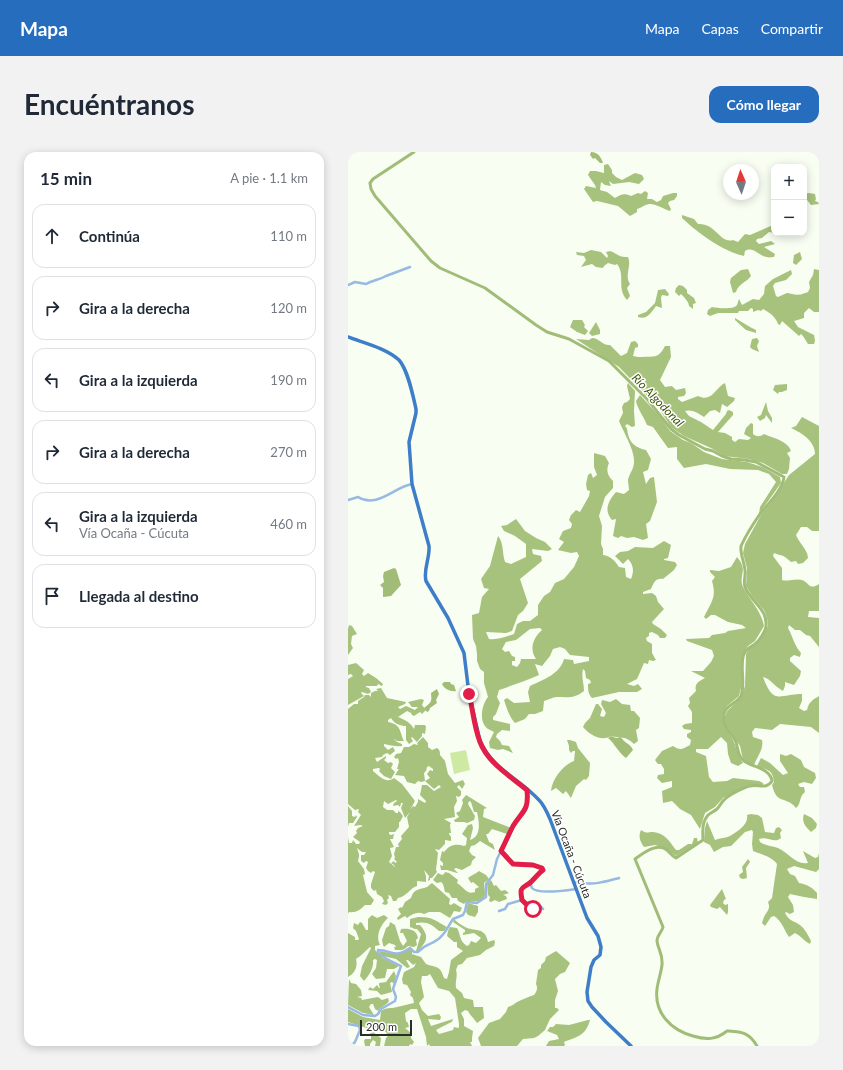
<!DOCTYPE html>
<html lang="es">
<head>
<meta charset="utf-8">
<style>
	body { margin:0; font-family:Lato,sans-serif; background:#f2f2f3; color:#1f2937 }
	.controls { position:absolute; right:12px; top:12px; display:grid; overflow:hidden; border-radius:8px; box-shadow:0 2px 10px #0003 }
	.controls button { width:36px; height:36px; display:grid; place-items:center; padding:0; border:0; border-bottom:1px solid #e0e1e3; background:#fff; color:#1f2937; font:20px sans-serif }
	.compass { position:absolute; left:375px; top:12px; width:36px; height:36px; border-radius:50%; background:#fff; box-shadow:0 2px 10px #0003; rotate:357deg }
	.scale { position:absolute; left:12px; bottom:10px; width:52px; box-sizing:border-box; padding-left:4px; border:2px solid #2b2d29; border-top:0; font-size:11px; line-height:14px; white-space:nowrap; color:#2b2d29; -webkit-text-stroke:3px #fff; paint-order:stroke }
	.stop { position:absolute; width:12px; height:12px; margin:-9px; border:3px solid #e11d48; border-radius:50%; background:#fff }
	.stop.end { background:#e11d48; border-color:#fff; box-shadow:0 1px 4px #0008 }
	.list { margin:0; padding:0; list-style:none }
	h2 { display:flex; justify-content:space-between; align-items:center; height:52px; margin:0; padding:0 16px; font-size:17px }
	h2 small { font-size:13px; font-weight:400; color:#747a83 }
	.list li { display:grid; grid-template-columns:26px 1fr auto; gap:12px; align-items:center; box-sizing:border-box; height:64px; margin:0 8px 8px; padding:0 8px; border:1px solid #e0e1e3; border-radius:12px }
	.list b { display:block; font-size:15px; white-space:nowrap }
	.list p { margin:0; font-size:13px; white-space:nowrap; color:#747a83 }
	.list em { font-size:13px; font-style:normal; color:#747a83 }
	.icon { flex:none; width:22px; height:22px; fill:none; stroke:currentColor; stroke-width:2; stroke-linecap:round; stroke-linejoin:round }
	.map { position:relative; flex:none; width:471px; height:894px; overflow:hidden; border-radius:12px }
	header { display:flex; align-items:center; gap:24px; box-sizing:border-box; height:56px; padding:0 20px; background:#266dbd; color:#fff }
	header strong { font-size:19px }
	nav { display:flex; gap:22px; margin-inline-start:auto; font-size:14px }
	.intro { display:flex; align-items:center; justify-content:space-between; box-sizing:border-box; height:96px; padding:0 24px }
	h1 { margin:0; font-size:28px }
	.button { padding:10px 18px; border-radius:12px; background:#266dbd; color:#fff; font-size:14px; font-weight:700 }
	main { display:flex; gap:24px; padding:0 24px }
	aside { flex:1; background:#fff; border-radius:12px; box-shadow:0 2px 10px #0003 }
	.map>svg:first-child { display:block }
	.green { fill:#cee9a4 }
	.forest { fill:#a7c27d; fill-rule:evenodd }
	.water { fill:#a1bc77 }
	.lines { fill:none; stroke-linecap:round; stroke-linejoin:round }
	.river { stroke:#a1bc77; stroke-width:3 }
	.minor { stroke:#97b9e3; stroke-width:2.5 }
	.major { stroke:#3e7ec9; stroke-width:3.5 }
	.route { stroke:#e11d48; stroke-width:5 }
	.labels { text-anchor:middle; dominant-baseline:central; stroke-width:3; stroke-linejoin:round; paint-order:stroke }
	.street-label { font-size:11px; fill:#2b2d29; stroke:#fff }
	.water-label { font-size:12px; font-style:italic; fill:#40580a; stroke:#fff }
</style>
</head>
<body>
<header>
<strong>Mapa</strong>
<nav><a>Mapa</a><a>Capas</a><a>Compartir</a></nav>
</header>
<div class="intro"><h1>Encuéntranos</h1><a class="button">Cómo llegar</a></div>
<main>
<aside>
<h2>15 min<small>A pie · 1.1 km</small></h2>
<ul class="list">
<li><svg class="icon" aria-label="ahead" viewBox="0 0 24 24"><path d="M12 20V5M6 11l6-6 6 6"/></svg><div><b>Continúa</b></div><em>110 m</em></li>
<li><svg class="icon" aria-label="right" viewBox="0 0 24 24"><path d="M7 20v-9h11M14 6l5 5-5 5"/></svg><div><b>Gira a la derecha</b></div><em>120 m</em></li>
<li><svg class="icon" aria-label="left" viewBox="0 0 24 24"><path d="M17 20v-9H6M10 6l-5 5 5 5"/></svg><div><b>Gira a la izquierda</b></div><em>190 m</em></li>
<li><svg class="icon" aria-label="right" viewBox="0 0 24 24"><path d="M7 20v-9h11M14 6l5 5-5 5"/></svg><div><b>Gira a la derecha</b></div><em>270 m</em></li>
<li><svg class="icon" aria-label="left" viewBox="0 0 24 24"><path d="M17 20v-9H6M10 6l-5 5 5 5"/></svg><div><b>Gira a la izquierda</b><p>Vía Ocaña - Cúcuta</p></div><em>460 m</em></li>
<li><svg class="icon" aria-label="arrive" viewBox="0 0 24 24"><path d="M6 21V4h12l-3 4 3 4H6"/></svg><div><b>Llegada al destino</b></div></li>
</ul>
</aside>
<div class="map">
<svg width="471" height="894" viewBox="0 0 471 894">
	<rect width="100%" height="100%" fill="#f8fef2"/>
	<path class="green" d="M 118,598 L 122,618 L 106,622 L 102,601 Z"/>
	<path class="forest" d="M 260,12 L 264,18 L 264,21 L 268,25 L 274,28 L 287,21 L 294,23 L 296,27 L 291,32 L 281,30 L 265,32 L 261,29 L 263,34 L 257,33 L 253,30 L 252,38 L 259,40 L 267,46 C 273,42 277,41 283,44 L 290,41 L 293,42 L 297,39 L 300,41 L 299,47 L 304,47 L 309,50 L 313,48 L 315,44 L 325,41 L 329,41 L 329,44 L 326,48 L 322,49 L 320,51 L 323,57 L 322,59 C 316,57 306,51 301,52 C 296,53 293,56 289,57 L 289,60 L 282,64 L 270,54 L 249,49 L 245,50 L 236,37 L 238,34 L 248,36 L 247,33 L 240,23 L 242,19 L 248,19 L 256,21 L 256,13 Z
		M 461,41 L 467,42 L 468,47 L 467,49 L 470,50 L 471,52 L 463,53 L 459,48 L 456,47 L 456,42 Z
		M 334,63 L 346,67 L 350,72 C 368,71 372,92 385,88 L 390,90 L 397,82 L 402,83 L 425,73 L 427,81 L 421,80 L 414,86 L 409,87 L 408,89 L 411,92 L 423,89 L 427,92 L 416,95 L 427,102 L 426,105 C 424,105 421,106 419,105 C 410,104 406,94 397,99 L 396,104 C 374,99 350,81 334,66 Z
		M 243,98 L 253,100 L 259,106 L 260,104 L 258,100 C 264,98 265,101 270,103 C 273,105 277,105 280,105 C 284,114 276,123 282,132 L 279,136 L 282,144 L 279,148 C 268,136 278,124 269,112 L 267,113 L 260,111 L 256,114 L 255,116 L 248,115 L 244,112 L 233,115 L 238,108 L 236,104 L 229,103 L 228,100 L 236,101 Z
		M 452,100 L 454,107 L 448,113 L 445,111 L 446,103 Z
		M 400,117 L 403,124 C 399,130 390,132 388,140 L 385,141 L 382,130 L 383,126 L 393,118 Z
		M 466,117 L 471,118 L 471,160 L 466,160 L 461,156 L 456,161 L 456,166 L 446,169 L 450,175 L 466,183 L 467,189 L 466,192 L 460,192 L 455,184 L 453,182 L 451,184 L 434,169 L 432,173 L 430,172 C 428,165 421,160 415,157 L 413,159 L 410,158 L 405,160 L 405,157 L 403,156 L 400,159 L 391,159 L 390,161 L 370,161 L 362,164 L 359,162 L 360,158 L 364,155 C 369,156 386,158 389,153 C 390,151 390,149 391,147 L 394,153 L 405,147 L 411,148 L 416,142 L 417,134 L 425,127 L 443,118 L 444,122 L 438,128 L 427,131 L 425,134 L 428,144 L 430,145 L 439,141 C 450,143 449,144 460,140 L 462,136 L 461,130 L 465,123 Z
		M 331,133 L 335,134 L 339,138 L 339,141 L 346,146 L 348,151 L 345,152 L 345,157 L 341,154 C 341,150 336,145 333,142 L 331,144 L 327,140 L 328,136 Z
		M 317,137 L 321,142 L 320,144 L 314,143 L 313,146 L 314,156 L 308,154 C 303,161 299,168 290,165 L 290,163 L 298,160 L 307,151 L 310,138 Z
		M 387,166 L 402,175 L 408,178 L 408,181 L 398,178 L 387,168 Z
		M 225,168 L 234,168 L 237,173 L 236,175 L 240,179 L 237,183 L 229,180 L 222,175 Z
		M 248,170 L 252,178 L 252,182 L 244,184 L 241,181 Z
		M 244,186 C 251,186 255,194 262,193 L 273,204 L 279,201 L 283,190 L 287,189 L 290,192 L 290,195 L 287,196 L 285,204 C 289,205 291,205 295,205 C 307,204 310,207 317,194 L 322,194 L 323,205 L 312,228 L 317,235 L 324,234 L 328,238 L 337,236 L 338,241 L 336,244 L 330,245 L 330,247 L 334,250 L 350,244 C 364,251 368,235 377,231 L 380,244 L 387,246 L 386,249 L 379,255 L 374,252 L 372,261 L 367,258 L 362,259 L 356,265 C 350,261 344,257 337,259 L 341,264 L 353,270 L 365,278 L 378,262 L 379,259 L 381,258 L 385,260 L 385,263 L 370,280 L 377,281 L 384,285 L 384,288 L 387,290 L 391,287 L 400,288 L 403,286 L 396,282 L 398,276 L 403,271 L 405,272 L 405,282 C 409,285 412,285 416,282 C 425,286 440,289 443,299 L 439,301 L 442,306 L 441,317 L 439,322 L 434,322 L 415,311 L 401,307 L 376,304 L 365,297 L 336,284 L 323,275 L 310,255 L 271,215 L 228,187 L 241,188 Z
		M 409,186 L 411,189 L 409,194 L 411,200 L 404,197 L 402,195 L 404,187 Z
		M 280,231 L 287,239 L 286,259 L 287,274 L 284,275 L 279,272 L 277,274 C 280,277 279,278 280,282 C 282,292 289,296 298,298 L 303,307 L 300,318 L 295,320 L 298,332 L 302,326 L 306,325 L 309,350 L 302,369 L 298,372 L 300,386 L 295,388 L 286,385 L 279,386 L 273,384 L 270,386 L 265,384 L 268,367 L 264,368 C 255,358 261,348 268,340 L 276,342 L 281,338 C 281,335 280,331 280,328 C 281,322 286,317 286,310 C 287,299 276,281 271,269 L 275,261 L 274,255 L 276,251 L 279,250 L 282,247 L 279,234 Z
		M 439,232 L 439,238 L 434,240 L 431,240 L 430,242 L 425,238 L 427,233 Z
		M 292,243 L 313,266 L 322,279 L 335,288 L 343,291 L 356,300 L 374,307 L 399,310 L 414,315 L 432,325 L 433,331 L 411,362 L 412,355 L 428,330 L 421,322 L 410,318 L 382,317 L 358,312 L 336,316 L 329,307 L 329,295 L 320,296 L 305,275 L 299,273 C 296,265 289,256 288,249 Z
		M 418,250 L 420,259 L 424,266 L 424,271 L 418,263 L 417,266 L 412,269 L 409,265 L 413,263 Z
		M 454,265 L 471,274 L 471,379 L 464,379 L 459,375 L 453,375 L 448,383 C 451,391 460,398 460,406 L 455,411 L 450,412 L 448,409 L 443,410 C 434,402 437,405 426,401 L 425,404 L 434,416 L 434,428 C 440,430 447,426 454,428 C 461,430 461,439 471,432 L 471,459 L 461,459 L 460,465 L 471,466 L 471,495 L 462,484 L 458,483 L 452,478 L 447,478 L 441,473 L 440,476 C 445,485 446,493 453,501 L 452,505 L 446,503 L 442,506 L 442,509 L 453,519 L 452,524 L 446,533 L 437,530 L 437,534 L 435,539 C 426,534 423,527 415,525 C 426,554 431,542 454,542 L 454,549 L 451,556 L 456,559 L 459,558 C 461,549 465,548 471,544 L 471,581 L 463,575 L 432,572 L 424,578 L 407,576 L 404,580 L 405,585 L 414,588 C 416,597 409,605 406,613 L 395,608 L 392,594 L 378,573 L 376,566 L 379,559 L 393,546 L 397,534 L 398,502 L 401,496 L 407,493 L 419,476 L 420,473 L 419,466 L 416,458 L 404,444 L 398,434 L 399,416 L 395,401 L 397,392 L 413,363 L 422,352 L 441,323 L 467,302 C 467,289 454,281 443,276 L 448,274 Z
		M 246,301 L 257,304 L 261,311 C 258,318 259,323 265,329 L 265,336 L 257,345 L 251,364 L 254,374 L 253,392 L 255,397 L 255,403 C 263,404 267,409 271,415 L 277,416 L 278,425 L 283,427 C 286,420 286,413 280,407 L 275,412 L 267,404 L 272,400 L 280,399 L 287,395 L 305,396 L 316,389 L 323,393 L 320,406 L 316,407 L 316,408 L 327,410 L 329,413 L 326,418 L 315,427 C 307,426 306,431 303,437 L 295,440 L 295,442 L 304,441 L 308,444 L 310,450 L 316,457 L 304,470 L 305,472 L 313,477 L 319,483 L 317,486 L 312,486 L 310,483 L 304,480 L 301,481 L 301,484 L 298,486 L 299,489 L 304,492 L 304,501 L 308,508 L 305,509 L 301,508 L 300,512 L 296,511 L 289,527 L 279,532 L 286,534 L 290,532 L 294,537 L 289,540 L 271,540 L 244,546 C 240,542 240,537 240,532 L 243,531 L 242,528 L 238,526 L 237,519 L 235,517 C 233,525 236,531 236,539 C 226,547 220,545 209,545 C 205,545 200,548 196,549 L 195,559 L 187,562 L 181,562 L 177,567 L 167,571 C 162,567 158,554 156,548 L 159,546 L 166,551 L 182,550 L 180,540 L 182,534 C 195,528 212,522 216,507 L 225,508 L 226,512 L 241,509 L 241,505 L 222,503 L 217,497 L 212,495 L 205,497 L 202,504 L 194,514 L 187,512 L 191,523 C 178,529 165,533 151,538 L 149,545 L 152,551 L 148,562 L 145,565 L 145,568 L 162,572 L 162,579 L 154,578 L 149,582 L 148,585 L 152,589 L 154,593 L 161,594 L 165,601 L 155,597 L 150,598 L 142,596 L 141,590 L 146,580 C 144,579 142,578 140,577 C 130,570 134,552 140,545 L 136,531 L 136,520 L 132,517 L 129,509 L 129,502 L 128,494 L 125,487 L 124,463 L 131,461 L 134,445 L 141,437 L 136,436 L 133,427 L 142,414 L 150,384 C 156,391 154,401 157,410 L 163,412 L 178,405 L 178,392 L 167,384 L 156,379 L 153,374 L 159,373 L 168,367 L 177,379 L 188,386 L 197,390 L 204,397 L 200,399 L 184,397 L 185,402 L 193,404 L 194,409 L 172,427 L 180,451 L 175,459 L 170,463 L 164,479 L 158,481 L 138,480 L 141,487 C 150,488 157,485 166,482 L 169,472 L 175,469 L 182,469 L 190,463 L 190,453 L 196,444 L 202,440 L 207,431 L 216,427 L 226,415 L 231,404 L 229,400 L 223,401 L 210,398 L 216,390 L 211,387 L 215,379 L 223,376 L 224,372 L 221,368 L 223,363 L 228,358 L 232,360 L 241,344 L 242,339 L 239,338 L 238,332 L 240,323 L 243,321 L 245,326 L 249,323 L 246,315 ZM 192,476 L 194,478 C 185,486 181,497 188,507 L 173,507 L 172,511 L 169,515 L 164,513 L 164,509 L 167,509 L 167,505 L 164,504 L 161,499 L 157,500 L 154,497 L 158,490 L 168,488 L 182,477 Z
		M 389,405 C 401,419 390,423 395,435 C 402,449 413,458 416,474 L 407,489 L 400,494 L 396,500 L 394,532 L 391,544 L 379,554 L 374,564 C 376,576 382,581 386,590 C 389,598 390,604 395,611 L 390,614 L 383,611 L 380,602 L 379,591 L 373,585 L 360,597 L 348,597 L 348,600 L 358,604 L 361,625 L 365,630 L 379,629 L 385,626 L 411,629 L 415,631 L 415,633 L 401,633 L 375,646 L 367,655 L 357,661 L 352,677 L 343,663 L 332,657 L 324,649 L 315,651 L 314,639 L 324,635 L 324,629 L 314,631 L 309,626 L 310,623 L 316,622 L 316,617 L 313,612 L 310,612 L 307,608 L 314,599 L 325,594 C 332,599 335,597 342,593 L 343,588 L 339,585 L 339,582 L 343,580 L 343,578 L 336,577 L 334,574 L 337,572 L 344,571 L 344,560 L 340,554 L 342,551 L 341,546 L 348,539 C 346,532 351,529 357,526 L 343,519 L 355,519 L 363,510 L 366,504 L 364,498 L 339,489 L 338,487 L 361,486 L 364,483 L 377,481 L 380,479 L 398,476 L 394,473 L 380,470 L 367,463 L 363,463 L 358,467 L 356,465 C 363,450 369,446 364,429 L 367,425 L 362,420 L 362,418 L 371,419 L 383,415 Z
		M 1,473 L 4,474 L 9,482 L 4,484 L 3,492 L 5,496 L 0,503 L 0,477 Z
		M 8,511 L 16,518 L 14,522 L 16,524 L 20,521 L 28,526 L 35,532 L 34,534 L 30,532 L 29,534 L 18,534 L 18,535 L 21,536 L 23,540 L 20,542 L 14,540 L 13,541 L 16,544 L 0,553 L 0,527 L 5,524 L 3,522 L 0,523 L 0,513 Z
		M 33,536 L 39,546 L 58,550 L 57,552 L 50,555 L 52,557 L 58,554 L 67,558 L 70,555 L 64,555 L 60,550 L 73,547 L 76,548 L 74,553 L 78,558 L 74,562 L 72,560 L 66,564 L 64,563 L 63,561 L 59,559 L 50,565 C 57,568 62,570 66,577 L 67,573 L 77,573 L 78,575 L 77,582 L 74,581 L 74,584 L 69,590 L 64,585 L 63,586 L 65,589 L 61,592 L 58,588 L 58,574 C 53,574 46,572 43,566 L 40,568 L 40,570 C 54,573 51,579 56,589 L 49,589 L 45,586 L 49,590 L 54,592 L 54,594 C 48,595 42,593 36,592 L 36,594 L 40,598 L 45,595 L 47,599 L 42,603 L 39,601 L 35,603 L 34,605 L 27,606 L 29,610 L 38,604 L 38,606 L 36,608 L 40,611 L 43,610 L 45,612 L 43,616 L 47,620 L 43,627 L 36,624 L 31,619 L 32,617 L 31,616 L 25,617 L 25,619 C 31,624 38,632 46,626 L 54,632 L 67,649 L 62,658 L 65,654 L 67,655 L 70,650 L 70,647 L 77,651 L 78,649 L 72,643 L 74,633 L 79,633 L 86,639 L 93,635 L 91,633 L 86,637 L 77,629 L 82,626 L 79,622 L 82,618 L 85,619 L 85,617 L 81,614 L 79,615 L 78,619 L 76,621 L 77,629 L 73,630 L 70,629 L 67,632 L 59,630 L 56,624 L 47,623 L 51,617 L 49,617 L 51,610 L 50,606 L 48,607 L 46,605 L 48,602 L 53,601 L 56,595 L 61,595 L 66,592 L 70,593 L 69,591 L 75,585 L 80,591 L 80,595 L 84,598 L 89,596 C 92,598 92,600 92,603 L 97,609 L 100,622 L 107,631 L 115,628 L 117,632 L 114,637 L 111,633 L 109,635 L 113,639 L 113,643 L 111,645 L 108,644 L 109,649 L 106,655 L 107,665 L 96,667 L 103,671 L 102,673 L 103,681 L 101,681 L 101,682 L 103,685 L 103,689 L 97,688 L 97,692 L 91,698 L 87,697 L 90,701 L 88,718 L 89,720 L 84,726 L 82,726 L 82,728 L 80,729 L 81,724 L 76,718 L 78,724 L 78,730 L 69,729 L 69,734 C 62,736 58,745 50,746 L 48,749 L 45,749 L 43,744 L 40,743 L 41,746 L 39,748 L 40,751 L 38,753 L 34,752 L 36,749 L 34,745 L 29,742 L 28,738 L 26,739 L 23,736 L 23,732 L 27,720 L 25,719 L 23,721 L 20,719 L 18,716 L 20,710 L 18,709 L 16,711 L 13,709 L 13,703 L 16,703 L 18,700 L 14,700 L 9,696 C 11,703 12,701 10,709 L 16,717 L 17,722 L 15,723 L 19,740 L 26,748 L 23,753 L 17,753 C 12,758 8,761 1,760 L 0,762 L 0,685 L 1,691 L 4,691 L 5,688 L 8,692 L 11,692 L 12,690 L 5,685 L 9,681 L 8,679 L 10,676 L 15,674 L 12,673 L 6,674 L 13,663 L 10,660 L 11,657 L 7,658 L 0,652 L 0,557 L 6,552 L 10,552 L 10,549 L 16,545 L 17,543 L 21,543 L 23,545 L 23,541 L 27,539 L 30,539 L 28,537 ZM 48,648 L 49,649 L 46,651 L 45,654 L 50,653 L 52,655 L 53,651 L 55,651 L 53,656 L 57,666 L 62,660 L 59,665 L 61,675 L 53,684 L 54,687 L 50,692 L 51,695 L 48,695 L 46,702 L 47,706 L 46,707 L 49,710 L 47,711 L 46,709 L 43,711 L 46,713 L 47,715 L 41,710 L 44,704 L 42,696 L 46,695 L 42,687 L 45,687 L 46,682 L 43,683 L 41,682 L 41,680 L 47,680 L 51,675 L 51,670 L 52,670 L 55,664 L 52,660 L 50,659 L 50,661 L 48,661 L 45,658 L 39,658 L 35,655 L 36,649 L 40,652 Z
		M 268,547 L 274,552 L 282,553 L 283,559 L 286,559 L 292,566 L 291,576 L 288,578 L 290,589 L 286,592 C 277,583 273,587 263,584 C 253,590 242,583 235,575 L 237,571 L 242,566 L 248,552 L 250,552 L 254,557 L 252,564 L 256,565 L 258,561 L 253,552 L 254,548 L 262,550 Z
		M 219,588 L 222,588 L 228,590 L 230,596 L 242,611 L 241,624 L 238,628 L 236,627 L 228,634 L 223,646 L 218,639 L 215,642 L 208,636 L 203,639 C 204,627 215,613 226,609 L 227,599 L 225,599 L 223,601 L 221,598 L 221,594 Z
		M 432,602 L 438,604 L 443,602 L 453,608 L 456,615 L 467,621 L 468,626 L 464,632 L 456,630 L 450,632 L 452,635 L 456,635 L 457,640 C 451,644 453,653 448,656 C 438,643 429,654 424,633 L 426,630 C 424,616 419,619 409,614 L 413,606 L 422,611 L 435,623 L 440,621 L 432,609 Z
		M 118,643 L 139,656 L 136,657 L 135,665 L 163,676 L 159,682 L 144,677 L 140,682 L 138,682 L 141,690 L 145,692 L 147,698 L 132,689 L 127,693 L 123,694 L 121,699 L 124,703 L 128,705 L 124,709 L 123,713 L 114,718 L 108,716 L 106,717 L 110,721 L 109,721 L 99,718 L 93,718 L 92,713 L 95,714 L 95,711 L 92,708 L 94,699 L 96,700 C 101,693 108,691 116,694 L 118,693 L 119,686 L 114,682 L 120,673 L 124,672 L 125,676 L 122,688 C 134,684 131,670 129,660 L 126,660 L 123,650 L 121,649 L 120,652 L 127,664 L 126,668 L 119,671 L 116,670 L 107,670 L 106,668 L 111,665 L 108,661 L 112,659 L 115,651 L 114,648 Z
		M 0,654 L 4,659 L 4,664 L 7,665 L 8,663 L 9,665 L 5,671 L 1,671 L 0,675 Z
		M 403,662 L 410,663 L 414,666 L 417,680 L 426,681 L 428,676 L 431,675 L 434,678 L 432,681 L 433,686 C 427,692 419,684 411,687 L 412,690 C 417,694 424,694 430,696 C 441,701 447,713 460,711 L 455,699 L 467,706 L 470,705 L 471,701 L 471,717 L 468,720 L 446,714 L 439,717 L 442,722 L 447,724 L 451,731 C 458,732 464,735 469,741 L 469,747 L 456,745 L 442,742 L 440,745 L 445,753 L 446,760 L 442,762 L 438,760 L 437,761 C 442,770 445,768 452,773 C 457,777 460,783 463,789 L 462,792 C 456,789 453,784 447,781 L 441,785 C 436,778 434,769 426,764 L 423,765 L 417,774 L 414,771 C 414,771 416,765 416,765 C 419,759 423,757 420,750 L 424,746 L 429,712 C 424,705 413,702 405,699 L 404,692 L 405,680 L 404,678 L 397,680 L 383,694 L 375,695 L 366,700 L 362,693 L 356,690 L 357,676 L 359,669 L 367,688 C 372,686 378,686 382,684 C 390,679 401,672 399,663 Z
		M 456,662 L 464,666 L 469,672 L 468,676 L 463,680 C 458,675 453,670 456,662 Z
		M 293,678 C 299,682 299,680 305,680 C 317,681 321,689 328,698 L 331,698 L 340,692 L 344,692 L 346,686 L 349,686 L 350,691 L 328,704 L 318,697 L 307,693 L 296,695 C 292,689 290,685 293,678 Z
		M 400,707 L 402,710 L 398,716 L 399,726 L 395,727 L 392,726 L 391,723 L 395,720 L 394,715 Z
		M 131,719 L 138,723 L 141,727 L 136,731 C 136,734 137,737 137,741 C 138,751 125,750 119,749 L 116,752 L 110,749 L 109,746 L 104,746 L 101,741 L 97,740 L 95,732 L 93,730 L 89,731 L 85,728 L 90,721 L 94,723 L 96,722 L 97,720 L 101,721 L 110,728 L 109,731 C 116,735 118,743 127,740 L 127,737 L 131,735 L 125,730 L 123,731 L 120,726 C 124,723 127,722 131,719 Z
		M 143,728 L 146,734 L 148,733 L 153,739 L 157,738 L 161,741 L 155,743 L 158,744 L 159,747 L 151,750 L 147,748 L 143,750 L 141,749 L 142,745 L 140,743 L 139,731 Z
		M 84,731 L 102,747 L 101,752 L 103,753 L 106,751 L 114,756 L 112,760 L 106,759 L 102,766 L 92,760 L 81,760 L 76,762 C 70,759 64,762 59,766 L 57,764 L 50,768 L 49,766 L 53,762 L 50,757 L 53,755 L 54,756 L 57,750 L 63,746 C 66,736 71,738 79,735 C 81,734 82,732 84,731 Z
		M 374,737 L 378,747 L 376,748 L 375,751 L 377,753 L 380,752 L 380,760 L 379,763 L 372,755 L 369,757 L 363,755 L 362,753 Z
		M 120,751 L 130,754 L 130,760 L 127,765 L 120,763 L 118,760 Z
		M 24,763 L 29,766 L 36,763 L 40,766 C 33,772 27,784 32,793 L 27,794 L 27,798 L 35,806 L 51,814 L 46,817 L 39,817 L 37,826 L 28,827 L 24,822 L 28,816 L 29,808 L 27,807 L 25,808 C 26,816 21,824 16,829 L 12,824 L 14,814 L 23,796 L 22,795 C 17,799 13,804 8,807 C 10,814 7,822 0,825 L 0,781 L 7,785 L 7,788 L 10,788 L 11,787 L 8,779 L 5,776 L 6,771 L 10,773 L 12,770 L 14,771 L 18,778 L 20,778 L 20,767 Z
		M 70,765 C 85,765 86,768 99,775 L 96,779 L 91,779 C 84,772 78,769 68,771 L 68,773 L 72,773 C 82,785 79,789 69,800 L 68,799 L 73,782 L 69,777 L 67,777 L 62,775 L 62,767 Z
		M 106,767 C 109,770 113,773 117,775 C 126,780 137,774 140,790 L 146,788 L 147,790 L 146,794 L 138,798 L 132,803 L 119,806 L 114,812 L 110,813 L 108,818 C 110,824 107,829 108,836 L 114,841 L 116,846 L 125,848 L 126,855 L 135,855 L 136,866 L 129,871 C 126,866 123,865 120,859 L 117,858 L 113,861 L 116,867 L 116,874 L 125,879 L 124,886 L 124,890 L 122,890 L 124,894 L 82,894 L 81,892 L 79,894 L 78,885 L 69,857 L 63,857 L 57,861 L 58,869 L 60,871 L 61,875 L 57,876 L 63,881 L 63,886 L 66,890 L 64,893 L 62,892 L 61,894 L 36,894 L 38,886 L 40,884 L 38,880 L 34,877 L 26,875 L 19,876 L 0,870 L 0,857 L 15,865 L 32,868 L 33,859 C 38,855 43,857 49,855 C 55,854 60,852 66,851 L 65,846 L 62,843 L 63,840 L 59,833 L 55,832 L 54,827 L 56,820 L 66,815 L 68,811 L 65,813 L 60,808 L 58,808 L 62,815 L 59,816 L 48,807 L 35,804 L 31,800 L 32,799 L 47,802 L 62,797 L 64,799 L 64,802 L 73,805 L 78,812 C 89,816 92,813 96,826 L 99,827 L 101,820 L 103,808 L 115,799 L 109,795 L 109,790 L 106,790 L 99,784 L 100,779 L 102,775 L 109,776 C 113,783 111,789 119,794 L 121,793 L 123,789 L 128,791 L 133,786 L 126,781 L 115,783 L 115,781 L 117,780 L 117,778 L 105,770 ZM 82,822 L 90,836 L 101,839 L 107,846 L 111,872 L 111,875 L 110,876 L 106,875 L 105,878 L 91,882 L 88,878 C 90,877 101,871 104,870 L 105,867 L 83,874 L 80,867 L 92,868 L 93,865 L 91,862 L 80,864 L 74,858 L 71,851 L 76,845 L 73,830 L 74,824 L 79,824 Z
		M 42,770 L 47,773 L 52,789 L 55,794 L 59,789 L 55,781 L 52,781 L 53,777 C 61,776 69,778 70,786 L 68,788 L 69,793 L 66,795 L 60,794 C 55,799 53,798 47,798 L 46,795 L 48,795 L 47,793 L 41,791 L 36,795 L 35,793 L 34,788 L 38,776 L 41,774 Z
		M 208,799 L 222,811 L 217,820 L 212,822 L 207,827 L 210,839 L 207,848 L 207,856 L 209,856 L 211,858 L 202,867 L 197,878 L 190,884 L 186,886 L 175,887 L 169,894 L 133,894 L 130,886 L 141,871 L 152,867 L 158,860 L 160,855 C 164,854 166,852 169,850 C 175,847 180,845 186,843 C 189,839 190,836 188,832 L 190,818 L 193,816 L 193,813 L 197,809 L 198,805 Z
		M 46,819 L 48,824 L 46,832 L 44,830 L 42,831 L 44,840 L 33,843 L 29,839 L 20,838 L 22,835 L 25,837 L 29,833 L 31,836 L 32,836 L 31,833 L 31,831 L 38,830 Z
		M 1,827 L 3,831 L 8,832 L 13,838 L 14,844 L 9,845 L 13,846 L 14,848 L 30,845 L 34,848 L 40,846 L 41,849 C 38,854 33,854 30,859 L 27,857 L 25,852 L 23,852 L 21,855 L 26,863 L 15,861 L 0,853 Z
		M 240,868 L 242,868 C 238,884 228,885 216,890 L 217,893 L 216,894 L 198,894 L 201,889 L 211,887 L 209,883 L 199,879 L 202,875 L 205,875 L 208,872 L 221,873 Z
		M 25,880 L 33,886 L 32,894 L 27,894 L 28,890 L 25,888 L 22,892 L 22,894 L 17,894 L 16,889 L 17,887 L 23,887 L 23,884 L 18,884 Z"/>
	<path class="water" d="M 243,0 C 250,0 253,5 255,11 L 252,11 L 247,6 L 245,7 L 242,3 Z
		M 46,416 L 48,417 L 53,433 L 43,444 L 35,445 L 35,436 L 32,433 L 36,430 L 35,424 L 36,420 Z
		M 96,530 L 102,530 L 103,532 L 106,533 L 108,539 C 103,540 96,537 94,532 Z
		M 89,537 L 91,542 L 88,548 L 89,551 L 82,556 L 81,559 L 79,560 L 76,556 C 83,550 84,551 83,541 Z
		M 263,584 L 268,586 L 273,585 C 276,591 283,592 285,598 L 278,606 C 270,600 267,592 260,586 Z"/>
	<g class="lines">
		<path class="river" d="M 66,0 L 25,27 L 22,31 L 23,37 L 27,44 L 83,109 L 92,116 L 137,136 L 188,173 L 199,180 L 221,187 L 261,209 L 299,247 L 323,277 L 331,283 L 357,297 L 365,299 L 374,304 L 383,307 L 397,308 L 408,310 L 436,325 C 435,337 420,352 412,362 C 405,372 398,383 393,394 C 392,402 396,409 397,418 C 398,424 395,429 397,435 C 402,449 420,457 418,474 C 418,479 411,489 407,492 C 403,495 398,496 396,502 C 391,514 398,530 393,544 C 388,553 372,554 376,570 C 378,578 385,583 388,590 C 390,597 390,605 396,609 C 404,615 422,616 424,629 C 418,638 411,632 402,634 C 396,635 381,643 377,647 C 374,649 372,654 369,657 C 363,662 360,660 356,670 C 354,676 355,682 355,688 L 328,706 C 324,704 322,701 319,698 C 309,690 295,701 287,707 L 315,775 C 314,780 309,783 309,789 C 310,798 315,801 314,813 C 313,821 310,829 309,837 C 306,861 323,878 345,884 C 358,888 368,888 379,879 C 394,880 401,880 409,894"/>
		<path class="minor" d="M 0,133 L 7,130 L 18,132 C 25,128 31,128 38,124 C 46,121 54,118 62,115
			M 0,348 L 10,345 C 29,357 46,335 64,332
			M 153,699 L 165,712 L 185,713 L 194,716 L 195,718 L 183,730 C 183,733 183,735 184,736 C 190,743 220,738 228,737
			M 183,730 C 174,734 172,738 174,748 L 177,752 L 191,753 L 195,757
			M 226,731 C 230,729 231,730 236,731 C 248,733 259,729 271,726
			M 177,752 L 183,763
			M 184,752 L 186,760
			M 151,759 L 157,757 L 160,752 L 174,748
			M 0,855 L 15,863 L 27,864 L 30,862 L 33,857 L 47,849 L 48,845 L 45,837 L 53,814 L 39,807 L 30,801 L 30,798 C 45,798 45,807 62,796 L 66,800 L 70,800 C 78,791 81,794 89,788 C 98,782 100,774 105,767 L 115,763 L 117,759 L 119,750 L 129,751 L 138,745 L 138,732 L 145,723 L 149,707 L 164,677 L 178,658 L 179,649 L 179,638
			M 0,872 L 11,874 L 12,878 L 7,890 L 3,894"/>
		<path class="major" d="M 0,185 C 16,191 38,196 51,208 C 60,218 65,244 68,257 L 68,261 L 61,290 L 64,332 L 81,394 C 82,406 75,418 78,429 L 100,466 L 116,501 L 121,542 L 132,589 C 145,618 171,626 191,648 C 196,653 199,660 202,667 L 239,766 L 250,784 L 253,795 L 252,803 L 246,808 L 243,815 L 239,840 L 240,849 L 244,855 L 258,870 L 283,894"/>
	</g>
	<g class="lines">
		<path class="route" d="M 121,542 C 125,558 126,575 132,590 C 140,611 162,624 179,638 C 181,659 175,658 165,674 C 161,682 157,691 153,699 L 165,712 L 185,713 L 194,716 L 195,718 C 191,721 187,726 183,730 C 175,737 171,733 174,748 L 178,752 L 184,752 L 185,757"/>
	</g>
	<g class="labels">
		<g class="street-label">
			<text transform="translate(224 702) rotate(69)">Vía Ocaña - Cúcuta</text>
		</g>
		<g class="water-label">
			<text transform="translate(310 248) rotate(46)">Río Algodonal</text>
		</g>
	</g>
</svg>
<div class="controls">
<button>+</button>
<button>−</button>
</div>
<svg class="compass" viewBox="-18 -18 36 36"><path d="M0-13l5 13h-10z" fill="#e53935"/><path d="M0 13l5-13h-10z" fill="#747a83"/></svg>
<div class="scale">200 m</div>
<div class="stop" style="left:185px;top:757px"></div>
<div class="stop end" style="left:121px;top:542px"></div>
</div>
</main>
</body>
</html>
